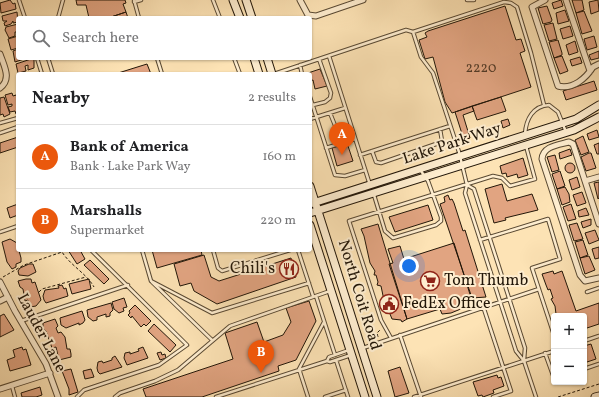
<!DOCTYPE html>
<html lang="en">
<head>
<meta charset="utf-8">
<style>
	body { margin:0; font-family:Vollkorn,serif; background:#f2f2f2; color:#202124 }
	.controls { position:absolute; right:12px; bottom:12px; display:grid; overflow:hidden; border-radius:4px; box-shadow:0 1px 3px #0004 }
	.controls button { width:36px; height:36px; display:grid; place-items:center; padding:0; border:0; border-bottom:1px solid #e0e0e0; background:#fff; color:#202124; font:20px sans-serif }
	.you { position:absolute; left:409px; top:266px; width:14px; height:14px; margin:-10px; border:3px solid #fff; border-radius:50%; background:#1a73e8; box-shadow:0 0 0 6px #1a73e833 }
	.badge { display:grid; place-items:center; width:26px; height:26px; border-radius:50%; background:#ea580c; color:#fff; font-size:13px; font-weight:700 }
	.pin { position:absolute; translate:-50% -33px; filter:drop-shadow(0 1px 2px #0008) }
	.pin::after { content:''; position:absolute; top:21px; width:14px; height:12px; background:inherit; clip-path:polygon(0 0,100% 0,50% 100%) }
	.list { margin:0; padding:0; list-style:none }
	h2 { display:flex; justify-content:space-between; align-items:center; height:52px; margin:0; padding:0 16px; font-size:17px }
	h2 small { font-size:13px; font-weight:400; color:#757577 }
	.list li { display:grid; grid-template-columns:26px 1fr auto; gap:12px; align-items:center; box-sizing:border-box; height:64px; padding:0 16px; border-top:1px solid #e0e0e0 }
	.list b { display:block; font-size:15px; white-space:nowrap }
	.list p { margin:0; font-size:13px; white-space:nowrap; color:#757577 }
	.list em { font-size:13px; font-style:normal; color:#757577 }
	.icon { flex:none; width:22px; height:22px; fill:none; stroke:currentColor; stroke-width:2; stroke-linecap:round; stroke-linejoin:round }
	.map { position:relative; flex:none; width:599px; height:397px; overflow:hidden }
	.search { position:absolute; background:#fff; box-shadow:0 1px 3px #0004; left:16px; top:16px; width:296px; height:44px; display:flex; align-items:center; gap:10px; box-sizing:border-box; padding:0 14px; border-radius:4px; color:#757577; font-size:15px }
	.panel { position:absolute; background:#fff; box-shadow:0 1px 3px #0004; left:16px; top:72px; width:296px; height:180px; border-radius:4px }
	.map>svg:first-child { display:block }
	.building { fill:#e1a481; stroke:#221608 }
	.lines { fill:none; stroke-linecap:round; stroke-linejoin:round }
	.lane-casing { stroke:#594933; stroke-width:4.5 }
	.street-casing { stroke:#594933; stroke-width:7 }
	.secondary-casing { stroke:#221608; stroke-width:9 }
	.path { stroke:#221608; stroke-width:1; stroke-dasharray:3 2; stroke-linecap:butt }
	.lane { stroke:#feedcf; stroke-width:2.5 }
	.street { stroke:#feedcf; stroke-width:5 }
	.secondary { stroke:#feedcf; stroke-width:7 }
	.labels { text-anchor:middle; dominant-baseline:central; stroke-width:4; stroke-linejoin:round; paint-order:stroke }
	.number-label { font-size:14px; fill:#523a26 }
	.street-label { font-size:16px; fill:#221608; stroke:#feedcf }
	.poi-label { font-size:16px; fill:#221608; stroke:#feedcf; text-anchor:start }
</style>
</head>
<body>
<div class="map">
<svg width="599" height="397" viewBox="0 0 599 397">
	<rect width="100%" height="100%" fill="#fde3b5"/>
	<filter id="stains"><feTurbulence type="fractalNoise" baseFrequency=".005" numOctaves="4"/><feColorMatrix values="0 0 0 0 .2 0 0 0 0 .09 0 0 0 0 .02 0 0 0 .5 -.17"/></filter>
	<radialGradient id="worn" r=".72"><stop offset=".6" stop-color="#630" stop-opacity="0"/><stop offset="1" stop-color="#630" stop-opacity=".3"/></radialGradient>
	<path class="building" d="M 10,0 L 13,4 L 15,3 L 16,9 L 1,13 L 0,3 Z
		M 76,0 L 125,0 L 126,3 L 123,4 L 126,12 L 108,18 L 89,18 L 86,5 L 77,5 Z
		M 561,0 L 563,6 L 554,9 L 552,3 Z
		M 572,0 L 582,0 L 584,10 L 576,13 Z
		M 598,0 L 599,11 L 591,14 L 589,2 Z
		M 505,6 L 516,40 L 521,39 L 525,51 L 520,53 L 531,87 L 452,113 L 445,102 L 433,57 L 425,59 L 419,40 L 427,37 L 425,33 L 428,31 Z
		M 547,6 L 552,20 L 551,22 L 543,24 L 538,8 Z
		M 565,10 L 569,21 L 558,24 L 556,13 Z
		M 584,11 L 592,31 L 582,34 L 576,13 Z
		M 17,12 L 18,22 L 13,23 L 13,21 L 11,24 L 5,26 L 4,23 L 7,21 L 3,21 L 2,16 Z
		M 126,12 L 128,18 L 108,18 Z
		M 553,23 L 557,39 L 549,41 L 544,25 Z
		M 18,24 L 18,32 L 15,32 L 15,36 L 9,38 L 5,30 L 6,27 Z
		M 570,26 L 573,36 L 563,39 L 560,29 Z
		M 18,36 L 18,48 L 11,50 L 8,39 Z
		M 594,36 L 597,47 L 587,50 L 584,39 Z
		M 558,40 L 562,53 L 562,55 L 554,58 L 549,42 Z
		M 575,41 L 578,52 L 569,55 L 566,45 Z
		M 18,49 L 18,58 L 27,58 L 15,62 L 13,51 Z
		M 599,51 L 599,58 L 591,60 L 589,55 Z
		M 562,56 L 568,71 L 560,74 L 554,58 Z
		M 580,57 L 582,63 L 572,66 L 570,60 Z
		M 34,58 L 34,68 L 28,70 L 28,65 L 25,66 L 26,71 L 18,73 L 16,64 Z
		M 147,64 L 151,74 L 115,74 Z
		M 320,69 L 327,86 L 315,89 L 313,80 L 310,81 L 310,74 L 305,74 Z
		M 594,81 L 597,90 L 566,100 L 563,91 Z
		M 12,93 L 13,96 L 16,95 L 18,101 L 18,113 L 16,114 L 15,111 L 10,112 L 8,107 L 12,106 L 12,104 L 8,105 L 5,95 Z
		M 4,97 L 10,114 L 4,117 L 3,114 L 0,115 L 0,98 Z
		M 501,97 L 506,111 L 477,120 L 472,106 Z
		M 472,106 L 474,111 L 463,115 L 470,138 L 464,140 L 455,112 Z
		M 508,119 L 510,125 L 503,128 L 501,121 Z
		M 341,127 L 344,136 L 335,139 L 332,129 Z
		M 597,130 L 599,137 L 589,140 L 587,134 Z
		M 583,136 L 589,152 L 581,155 L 575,140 Z
		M 18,137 L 18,147 L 0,153 L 0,143 Z
		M 347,143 L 353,161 L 337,166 L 332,148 Z
		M 599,143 L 599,154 L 597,154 L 594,145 Z
		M 570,149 L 572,155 L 560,159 L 559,153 Z
		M 589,153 L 591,153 L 596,168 L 586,171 L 581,157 Z
		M 555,155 L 559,170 L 552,172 L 547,157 Z
		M 523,158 L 528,175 L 518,178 L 517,174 L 507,177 L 506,173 L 502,174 L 500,166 Z
		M565 168a5 5 0 1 1 10 0a5 5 0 1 1-10 0Z
		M 560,171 L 565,186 L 557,189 L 552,174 Z
		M 577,177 L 580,187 L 572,190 L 569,180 Z
		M 599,182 L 599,198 L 598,199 L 594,183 Z
		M 502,184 L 507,201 L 532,194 L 538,210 L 505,218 L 506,220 L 494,223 L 485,189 Z
		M 565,187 L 569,194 L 570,202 L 562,205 L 557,189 Z
		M 582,192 L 586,203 L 577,206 L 573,195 Z
		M 448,195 L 450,200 L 452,199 L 454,203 L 463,231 L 465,230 L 486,297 L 472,298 L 440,204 L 445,202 L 444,197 Z
		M 18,204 L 18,215 L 10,218 L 7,208 Z
		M 571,204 L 576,219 L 568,221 L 563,207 Z
		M 428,205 L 433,220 L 395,232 L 389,217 Z
		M 586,208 L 589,215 L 579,217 L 578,211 Z
		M 591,219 L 591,225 L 583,228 L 581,222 Z
		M 577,223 L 583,239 L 574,241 L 569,225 Z
		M 378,224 L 407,319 L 402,322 L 401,320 L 392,319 L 388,309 L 386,310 L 381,286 L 377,285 L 378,282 L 376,275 L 374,275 L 375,271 L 370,263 L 364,236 L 361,229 Z
		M 595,230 L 599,240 L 589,244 L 585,233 Z
		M 10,239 L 17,243 L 21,258 L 21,262 L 16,264 L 16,267 L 12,269 L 7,262 L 2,242 Z
		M 583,240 L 588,255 L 580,258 L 575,242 Z
		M 454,243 L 473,304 L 451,313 L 442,314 L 440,309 L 407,319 L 389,264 L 393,263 L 388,249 L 400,246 L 404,259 Z
		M 599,247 L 599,258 L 595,259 L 592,249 Z
		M 68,250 L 80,250 L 85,259 L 77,264 Z
		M 152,250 L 201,250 L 202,255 L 157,268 Z
		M 204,255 L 211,277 L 219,281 L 291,258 L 296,277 L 217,304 L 194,291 L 191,283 L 180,286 L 174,264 Z
		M 589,256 L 595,270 L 585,274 L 580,258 Z
		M 90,260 L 109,279 L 104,284 L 84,265 Z
		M 29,264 L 33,264 L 36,272 L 28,276 L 19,275 L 18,271 L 20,268 Z
		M 553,271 L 554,274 L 562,271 L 576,311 L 599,303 L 599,324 L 584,329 L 584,316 L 558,316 L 556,314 L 555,306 L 551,299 L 553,298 L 550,289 L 548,290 L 546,285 L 542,274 Z
		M 26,279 L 31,279 L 32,283 L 35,282 L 41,300 L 36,306 L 30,307 L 28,300 L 25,301 L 23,289 L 20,287 L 18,281 Z
		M 89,279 L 91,289 L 72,294 L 69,284 Z
		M 62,285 L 64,289 L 66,288 L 68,296 L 46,303 L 44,300 L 43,296 L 45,290 L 59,288 L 58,286 Z
		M 124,298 L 127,307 L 123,308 L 124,311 L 119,313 L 114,309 L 112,302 Z
		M 309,301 L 316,321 L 296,360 L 278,366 L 279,371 L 202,397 L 146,397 L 143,389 L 233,359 L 225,333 L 257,322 L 264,342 L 283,335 L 291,322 L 286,308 Z
		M 111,303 L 113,310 L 110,313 L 110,316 L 106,317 L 106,314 L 97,317 L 97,320 L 93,321 L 88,317 L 87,310 Z
		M 135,305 L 151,321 L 146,326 L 144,324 L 141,327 L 132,316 L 131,318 L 128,315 L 130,313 L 129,311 Z
		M 82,311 L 85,320 L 83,323 L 79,325 L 79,323 L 66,328 L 61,325 L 60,318 Z
		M 4,314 L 14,330 L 0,337 L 0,316 Z
		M 55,319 L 58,326 L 56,328 L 58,333 L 61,332 L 65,337 L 67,349 L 70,349 L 71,354 L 71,357 L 59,360 L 56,347 L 52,348 L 46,331 L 44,330 L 43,326 L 43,323 Z
		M 154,324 L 176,345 L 170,352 L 148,331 Z
		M 591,344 L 596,359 L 584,363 L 584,346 Z
		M 22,347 L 23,350 L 26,349 L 31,365 L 10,371 L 7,360 L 15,357 L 13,350 Z
		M 143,347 L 148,358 L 127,365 L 124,358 L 125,353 L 130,352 L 130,354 L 139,351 L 138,349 Z
		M 161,352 L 162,355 L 165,354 L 166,358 L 160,360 L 157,353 Z
		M 115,356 L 122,367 L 100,374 L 98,372 L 97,368 L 98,362 L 102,361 L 103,363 L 112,360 L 112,358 Z
		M 400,367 L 409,393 L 395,397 L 388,371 Z
		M 71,369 L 78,392 L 69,395 L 69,389 L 62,371 Z
		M 91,369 L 94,377 L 85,379 L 83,371 Z
		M 497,375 L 498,378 L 501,377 L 504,386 L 493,390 L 494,393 L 483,397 L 482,395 L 478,396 L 473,382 Z
		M 40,387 L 42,395 L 36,397 L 22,397 L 21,393 Z"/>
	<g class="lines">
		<g class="lane-casing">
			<path id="lane" d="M 19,0 L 25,18
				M 134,0 L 139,18
				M 213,0 L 220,18
				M 467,0 L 474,0
				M 134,2 L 141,0
				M 58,18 L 63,0
				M 413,32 L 504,2 L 511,3 L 517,7 L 531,53 L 544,105
				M 329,56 L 370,185
				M 37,58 L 42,74
				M 48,58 L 53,74
				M 157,58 L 162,74
				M 234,58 L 240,74
				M 300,65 L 302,74
				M 274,74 L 406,30 L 413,32 L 421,57 L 433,73 L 459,152 L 467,185 L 465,193 L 516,351 L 524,361 L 536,397
				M 310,97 L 335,175 L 345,176 L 365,170
				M 313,105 L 325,102 L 330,98 L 331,93 L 319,59
				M 330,113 L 336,128
				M 310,119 L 345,108
				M 0,123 L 18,118
				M 0,133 L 18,127
				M 525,134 C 526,119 533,106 549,105 L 558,112 L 566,132
				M 339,138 L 341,144
				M 326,148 L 355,139
				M 372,151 L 376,162 L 381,163 L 439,143 L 442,141 L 440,129
				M 360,155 L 450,126
				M 467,185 L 474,189 L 525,348 L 524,360
				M 374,195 L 385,231 L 393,238 L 436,225 L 441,221 L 441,217 L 428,181 L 421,171
				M 0,232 L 18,226
				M 480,240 L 548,219 L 560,259 L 532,268 L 554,335
				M 142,250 L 151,281 L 212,313 L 309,283
				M 213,250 L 218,268 L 222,271 L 290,250
				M 298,250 L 313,296
				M 152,282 L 212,340
				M 587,292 L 599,288
				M 316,296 L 335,355
				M 483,306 L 511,391 L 493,397
				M 21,321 L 128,285
				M 400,335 L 421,397
				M 391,338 L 381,320 L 349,221 L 493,176 L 502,178 L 510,186 L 535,179 L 526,146
				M 584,341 L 599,336
				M 363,348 L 539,289
				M 349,350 L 329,357 L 327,361 L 330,362 L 351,355
				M 545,353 L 554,378
				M 336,360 L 348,397
				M 584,369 L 599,364
				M 12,386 L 15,397
				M 77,397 L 84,390 L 159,365 L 187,345 L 91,250
				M 115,397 L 120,393 L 155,381 L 178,370 L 230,326 L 330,291
				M 216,397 L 327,361
				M 308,397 L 299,369 L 324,322
				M 325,397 L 346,390
				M 414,397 L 554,351"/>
		</g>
		<g class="street-casing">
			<path id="street" d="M 300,0 L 308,15 L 316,16 L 363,0
				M 545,0 L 532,7 L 558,86 C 573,90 586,78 593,67 L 599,64
				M 566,0 L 590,71
				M 0,54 C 4,66 12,79 0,88
				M 585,181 L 599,177
				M 599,224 L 573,144 L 569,142 C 558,145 543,146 542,159 L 580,275 L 585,281 L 599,278
				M 0,282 L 15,311 L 46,364 L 58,397
				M 0,301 L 8,297
				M 0,389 L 50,373"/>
		</g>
		<g class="secondary-casing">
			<path id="secondary" d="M 233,0 L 240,18
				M 246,0 L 252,18
				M 254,58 L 259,74
				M 267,58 L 272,74
				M 310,186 L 377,397
				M 310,204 L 576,119 L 599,105
				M 310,213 L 574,130 L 599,117
				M 310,225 L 365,397
				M 595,397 L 599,396"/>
		</g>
		<path class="path" d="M 19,251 L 23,250
			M 3,277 L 24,265 L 62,252 C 71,266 86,273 94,287
			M 39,292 L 42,289 L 86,277
			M 378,337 L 377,333 L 381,329
			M 558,397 L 599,384"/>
		<use href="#lane" class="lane"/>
		<use href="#street" class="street"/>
		<use href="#secondary" class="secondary"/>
	</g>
	<defs>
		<g id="restaurant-ring" transform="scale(1)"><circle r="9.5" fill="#feedcf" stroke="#8f2418" stroke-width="1.5"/><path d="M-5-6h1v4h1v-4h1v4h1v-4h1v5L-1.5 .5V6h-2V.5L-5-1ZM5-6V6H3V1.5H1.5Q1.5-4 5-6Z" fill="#8f2418"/></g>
		<g id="supermarket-ring" transform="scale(1)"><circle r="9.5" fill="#feedcf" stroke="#8f2418" stroke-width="1.5"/><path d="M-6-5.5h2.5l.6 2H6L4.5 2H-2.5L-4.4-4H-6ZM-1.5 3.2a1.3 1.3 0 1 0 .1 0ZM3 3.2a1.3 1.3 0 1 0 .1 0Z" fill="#8f2418"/></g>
		<g id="civic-ring" transform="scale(1)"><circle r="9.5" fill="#feedcf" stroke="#8f2418" stroke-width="1.5"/><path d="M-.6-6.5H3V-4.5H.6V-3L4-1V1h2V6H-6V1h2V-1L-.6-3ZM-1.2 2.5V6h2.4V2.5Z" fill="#8f2418"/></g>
	</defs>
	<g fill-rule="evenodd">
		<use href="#restaurant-ring" x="289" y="269"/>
		<use href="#supermarket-ring" x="430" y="281"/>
		<use href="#civic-ring" x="389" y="304"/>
	</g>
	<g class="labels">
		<g class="number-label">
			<text x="481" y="68">2220</text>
		</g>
		<g class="street-label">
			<text transform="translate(452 144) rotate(-18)">Lake Park Way</text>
			<text transform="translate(359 295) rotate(73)">North Coit Road</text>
			<text transform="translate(41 333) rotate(62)">Lauder Lane</text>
		</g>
		<g class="poi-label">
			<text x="275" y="269" text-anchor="end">Chili's</text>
			<text x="444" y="281">Tom Thumb</text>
			<text x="403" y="304">FedEx Office</text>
		</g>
	</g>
	<rect width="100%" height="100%" filter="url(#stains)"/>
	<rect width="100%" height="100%" fill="url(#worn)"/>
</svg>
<div class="controls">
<button>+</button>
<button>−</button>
</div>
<div class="you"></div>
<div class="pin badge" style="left:342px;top:155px">A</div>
<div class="pin badge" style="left:261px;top:373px">B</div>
<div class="search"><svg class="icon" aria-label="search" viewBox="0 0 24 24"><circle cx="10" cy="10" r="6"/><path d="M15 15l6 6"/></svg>Search here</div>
<section class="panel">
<h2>Nearby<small>2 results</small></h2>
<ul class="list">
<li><span class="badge">A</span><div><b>Bank of America</b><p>Bank · Lake Park Way</p></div><em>160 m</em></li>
<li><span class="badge">B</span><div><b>Marshalls</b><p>Supermarket</p></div><em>220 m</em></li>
</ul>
</section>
</div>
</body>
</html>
